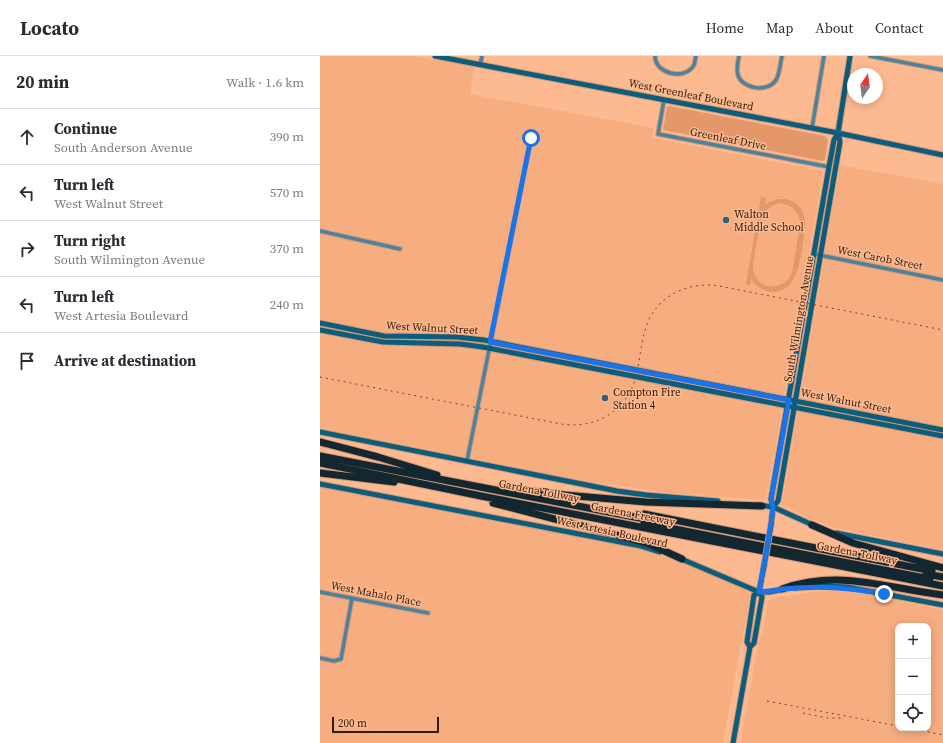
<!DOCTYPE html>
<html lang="en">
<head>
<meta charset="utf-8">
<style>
	body { margin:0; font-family:"Source Serif 4",serif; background:#f7f7f7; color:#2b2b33 }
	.controls { position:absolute; right:12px; bottom:12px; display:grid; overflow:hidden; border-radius:8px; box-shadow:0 2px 10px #0003 }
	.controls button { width:36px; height:36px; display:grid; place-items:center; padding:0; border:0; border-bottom:1px solid #e1e1e2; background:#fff; color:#2b2b33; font:20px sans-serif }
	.compass { position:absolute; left:527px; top:12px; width:36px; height:36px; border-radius:50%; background:#fff; box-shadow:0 2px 10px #0003; rotate:13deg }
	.scale { position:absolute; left:12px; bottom:10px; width:107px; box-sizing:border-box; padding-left:4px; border:2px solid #331a0a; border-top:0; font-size:11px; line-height:14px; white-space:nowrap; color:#331a0a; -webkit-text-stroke:3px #fdba91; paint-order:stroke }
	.stop { position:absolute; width:12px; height:12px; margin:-9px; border:3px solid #1a73e8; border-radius:50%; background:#fff }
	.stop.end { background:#1a73e8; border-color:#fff; box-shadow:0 1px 4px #0008 }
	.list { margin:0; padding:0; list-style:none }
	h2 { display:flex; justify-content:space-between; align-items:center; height:52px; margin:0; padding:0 16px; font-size:17px }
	h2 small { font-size:13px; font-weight:400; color:#7c7c81 }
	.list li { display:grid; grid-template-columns:26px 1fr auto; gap:12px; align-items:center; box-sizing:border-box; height:56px; padding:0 16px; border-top:1px solid #e1e1e2 }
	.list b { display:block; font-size:15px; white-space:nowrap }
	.list p { margin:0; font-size:13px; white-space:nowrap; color:#7c7c81 }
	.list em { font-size:13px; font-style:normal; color:#7c7c81 }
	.icon { flex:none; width:22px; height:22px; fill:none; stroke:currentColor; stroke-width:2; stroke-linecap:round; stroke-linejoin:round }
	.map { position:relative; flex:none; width:623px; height:687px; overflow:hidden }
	header { display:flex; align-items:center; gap:24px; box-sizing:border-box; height:56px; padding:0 20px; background:#fff; border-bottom:1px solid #e1e1e2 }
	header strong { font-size:19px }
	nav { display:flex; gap:22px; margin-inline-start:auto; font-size:14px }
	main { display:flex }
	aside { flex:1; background:#fff }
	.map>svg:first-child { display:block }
	.built { fill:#f6ad80; fill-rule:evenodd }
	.green { fill:#e49768; fill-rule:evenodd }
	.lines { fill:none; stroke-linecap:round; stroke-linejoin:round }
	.street-casing { stroke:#d59a76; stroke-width:5.5 }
	.secondary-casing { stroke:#d59a76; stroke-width:7 }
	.highway-casing { stroke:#d59a76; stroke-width:9 }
	.street { stroke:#4c829e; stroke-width:3.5 }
	.secondary { stroke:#0c5c7c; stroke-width:5 }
	.highway { stroke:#132731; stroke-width:7 }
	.rail { stroke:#704b33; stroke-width:1; stroke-dasharray:2 4; stroke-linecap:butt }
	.secondary-bridge-casing { stroke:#d59a76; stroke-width:7; stroke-linecap:butt }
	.secondary-bridge { stroke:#0c5c7c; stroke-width:5 }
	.route { stroke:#1a73e8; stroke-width:5 }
	.poi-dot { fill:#2c637e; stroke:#fdba91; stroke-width:1.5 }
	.labels { text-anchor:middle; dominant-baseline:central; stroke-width:3; stroke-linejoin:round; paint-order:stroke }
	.street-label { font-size:11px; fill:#331a0a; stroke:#fdba91 }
	.poi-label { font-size:11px; fill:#331a0a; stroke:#fdba91; text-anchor:start }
</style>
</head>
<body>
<header>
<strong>Locato</strong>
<nav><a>Home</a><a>Map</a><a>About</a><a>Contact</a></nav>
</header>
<main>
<aside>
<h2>20 min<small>Walk · 1.6 km</small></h2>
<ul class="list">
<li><svg class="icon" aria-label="ahead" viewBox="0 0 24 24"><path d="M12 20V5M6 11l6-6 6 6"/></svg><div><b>Continue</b><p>South Anderson Avenue</p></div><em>390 m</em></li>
<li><svg class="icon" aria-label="left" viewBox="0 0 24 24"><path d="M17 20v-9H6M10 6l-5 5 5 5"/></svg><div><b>Turn left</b><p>West Walnut Street</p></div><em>570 m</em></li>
<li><svg class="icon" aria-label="right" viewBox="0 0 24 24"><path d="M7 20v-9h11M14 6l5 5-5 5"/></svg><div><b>Turn right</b><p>South Wilmington Avenue</p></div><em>370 m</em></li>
<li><svg class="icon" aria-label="left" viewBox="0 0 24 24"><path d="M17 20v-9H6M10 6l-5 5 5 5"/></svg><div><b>Turn left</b><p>West Artesia Boulevard</p></div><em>240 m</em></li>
<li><svg class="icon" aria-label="arrive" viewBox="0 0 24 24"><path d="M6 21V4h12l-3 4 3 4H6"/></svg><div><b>Arrive at destination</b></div></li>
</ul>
</aside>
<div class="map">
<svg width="623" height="687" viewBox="0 0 623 687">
	<rect width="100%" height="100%" fill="#fdba91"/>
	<path class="built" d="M 0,0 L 94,0 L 154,11 L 150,38 L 334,72 L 332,82 L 503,115 L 446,444 L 350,437 L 265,425 L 0,372 Z
		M 520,109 L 623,128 L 623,494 L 511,471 L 486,461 L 462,449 Z
		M 0,430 L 340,497 L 428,535 L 430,540 L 403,687 L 0,687 Z
		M 512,535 L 534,536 L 623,554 L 623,687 L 421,687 L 436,599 L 439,584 L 444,570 L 448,545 L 451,543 L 490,536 ZM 578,570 L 608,570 L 608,672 L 578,672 Z"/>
	<path class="green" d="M 349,50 L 505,80 L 508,84 L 505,103 L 503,105 L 343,74 L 347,51 Z
		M 441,141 L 446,142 L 445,149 C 464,136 485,145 485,169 C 482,190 481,238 452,236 C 443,235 436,230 431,223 L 430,229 L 426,228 ZM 460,147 C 473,149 480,156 480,170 L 472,217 C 465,233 441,237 434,217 C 434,216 433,213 433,211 C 433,205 440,165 443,159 C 446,152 453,149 460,147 Z"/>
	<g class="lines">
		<g class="street-casing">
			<path id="street" d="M 335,0 C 335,18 365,25 374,9 C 375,7 375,3 376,0
				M 419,0 C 418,6 416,13 418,19 C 422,33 448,37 456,24 C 460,18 460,7 462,0
				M 550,0 L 623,14
				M 160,9 L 162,0
				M 344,44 L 338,78 L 509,111
				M 492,72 L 504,0
				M 0,175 L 80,193
				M 494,198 L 623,224
				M 147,405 L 211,82
				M 0,536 L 108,557
				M 0,602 L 14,605 L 21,603 L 32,542"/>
		</g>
		<g class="secondary-casing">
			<path id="secondary" d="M 115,0 L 518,77 L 623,99
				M 0,267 L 64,280 L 137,281 L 164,284 L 623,374
				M 0,274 L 63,286 L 140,288 L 163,291 L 623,380
				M 0,376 L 297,435 L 326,439 L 398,445
				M 0,428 L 321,490 L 340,496
				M 439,449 L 453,451 L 495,470
				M 453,451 L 458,445 L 520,86 L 518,77
				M 451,469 L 453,451 L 451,443 L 509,111 L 514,84 L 518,77 L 530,0
				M 516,477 L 623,498
				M 359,502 L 439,536 L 449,536 L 464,533
				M 474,532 L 506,530 L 527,531 L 623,549
				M 430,591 L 427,586 L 434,539 L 439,536
				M 413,687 L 430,591 L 434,587 L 442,541 L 439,536 L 444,510"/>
		</g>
		<g class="highway-casing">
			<path id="highway" d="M 0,386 L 58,401 L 117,419
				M 0,400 L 330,464
				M 0,407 L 161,440 L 623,530
				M 0,417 L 74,426
				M 187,432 L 245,439 L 326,446 L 442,450
				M 173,447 L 327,487 L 362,503
				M 324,458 L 612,515
				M 324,467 L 610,523
				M 492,469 L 533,487 L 623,512
				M 606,518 L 623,521
				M 462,533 C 520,513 565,532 623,539"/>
		</g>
		<use href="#street" class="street"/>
		<use href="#secondary" class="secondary"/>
		<use href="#highway" class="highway"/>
		<path class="rail" d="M 0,321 L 241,368 C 272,373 303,358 314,327 C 320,309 320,289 326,271 C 336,240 368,225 399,230 L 623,274
			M 447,645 L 578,670
			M 483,657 L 507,662 L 521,662
			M 590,672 L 623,679"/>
		<g class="secondary-bridge-casing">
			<path id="secondary-bridge" d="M 444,510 L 451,469"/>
		</g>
		<use href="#secondary-bridge" class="secondary-bridge"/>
	</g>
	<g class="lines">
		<path class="route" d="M 211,82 L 170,286 L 469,344 L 451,443 L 453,451 L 451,469 L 439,536 C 447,536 455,534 463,533 C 499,529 529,531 564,538"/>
	</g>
	<g class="poi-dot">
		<circle cx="406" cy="164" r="4"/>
		<circle cx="285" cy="342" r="4"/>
	</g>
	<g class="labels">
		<g class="street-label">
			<text transform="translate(371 39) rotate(11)">West Greenleaf Boulevard</text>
			<text transform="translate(408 83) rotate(11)">Greenleaf Drive</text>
			<text transform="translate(560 202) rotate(11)">West Carob Street</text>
			<text transform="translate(479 263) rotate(-80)">South Wilmington Avenue</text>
			<text transform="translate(112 272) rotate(3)">West Walnut Street</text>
			<text transform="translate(526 345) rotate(11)">West Walnut Street</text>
			<text transform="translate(219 435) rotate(11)">Gardena Tollway</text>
			<text transform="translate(313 458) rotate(11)">Gardena Freeway</text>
			<text transform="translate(292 476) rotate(12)">West Artesia Boulevard</text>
			<text transform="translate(537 497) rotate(11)">Gardena Tollway</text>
			<text transform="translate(56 538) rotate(11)">West Mahalo Place</text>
		</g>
		<g class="poi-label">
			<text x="414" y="158">Walton<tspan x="414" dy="13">Middle School</tspan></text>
			<text x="293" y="336">Compton Fire<tspan x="293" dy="13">Station 4</tspan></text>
		</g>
	</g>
</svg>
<div class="controls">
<button>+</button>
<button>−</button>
<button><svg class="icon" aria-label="locate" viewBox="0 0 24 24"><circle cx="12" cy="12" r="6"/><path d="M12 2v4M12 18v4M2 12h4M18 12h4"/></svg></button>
</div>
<svg class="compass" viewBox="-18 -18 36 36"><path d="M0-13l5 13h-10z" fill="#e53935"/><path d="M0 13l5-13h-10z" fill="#7c7c81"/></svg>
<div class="scale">200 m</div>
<div class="stop" style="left:211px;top:82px"></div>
<div class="stop end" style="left:564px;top:538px"></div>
</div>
</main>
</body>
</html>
